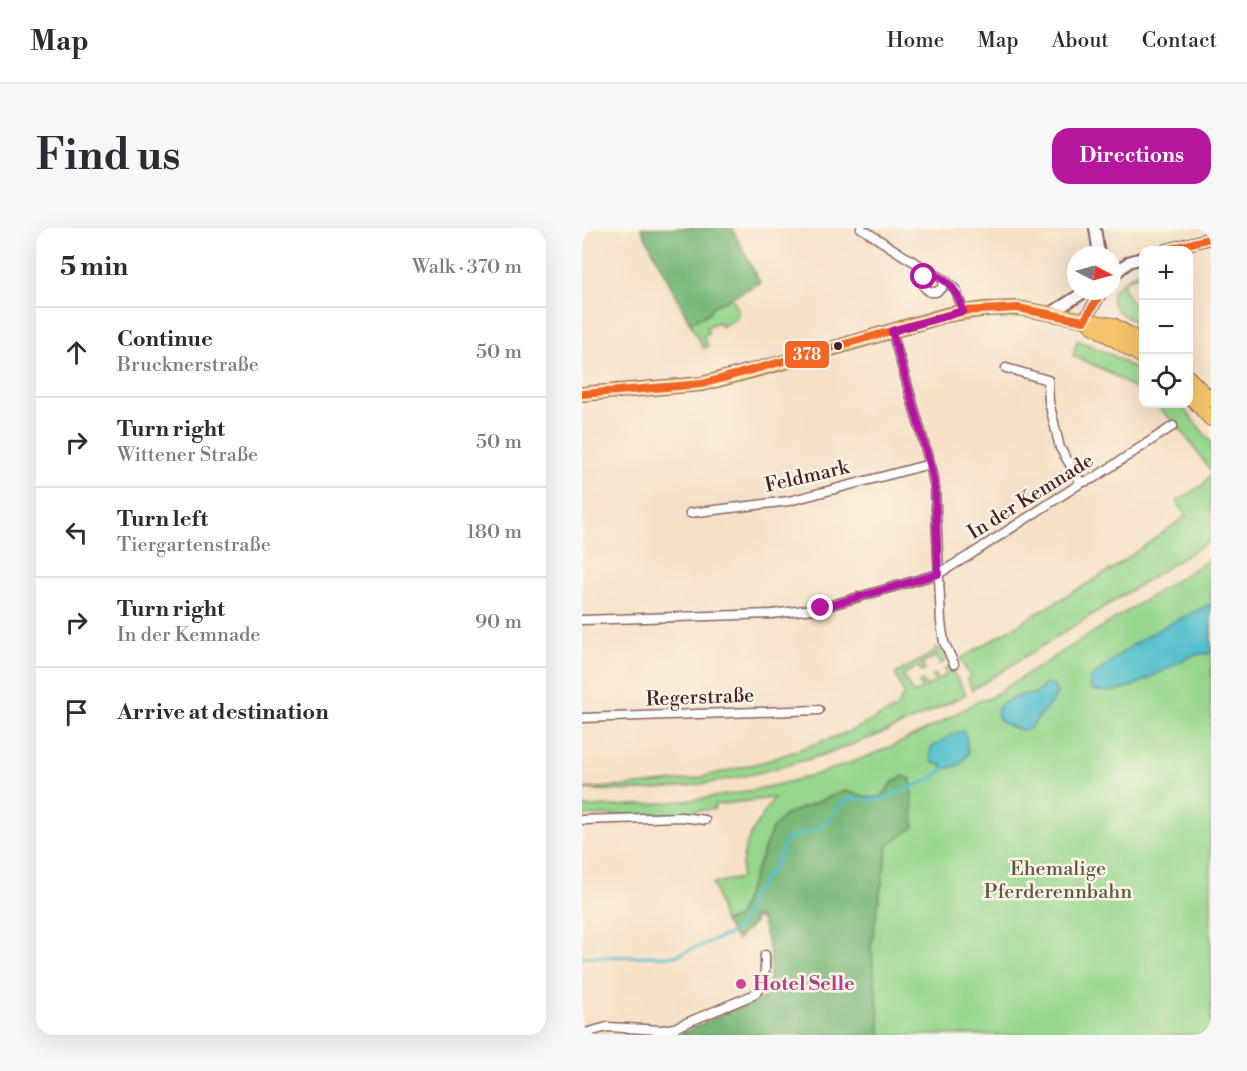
<!DOCTYPE html>
<html lang="en">
<head>
<meta charset="utf-8">
<style>
	body { margin:0; font-family:"Libre Bodoni",serif; background:#f7f7f7; color:#2b2b33 }
	.controls { position:absolute; right:18px; top:18px; display:grid; overflow:hidden; border-radius:12px; box-shadow:0 6px 24px #0002 }
	.controls button { width:54px; height:54px; display:grid; place-items:center; padding:0; border:0; border-bottom:2px solid #e1e1e2; background:#fff; color:#2b2b33; font:30px sans-serif }
	.compass { position:absolute; left:485px; top:18px; width:54px; height:54px; border-radius:50%; background:#fff; box-shadow:0 6px 24px #0002; rotate:96deg }
	.stop { position:absolute; width:18px; height:18px; margin:-14px; border:4px solid #b5179e; border-radius:50%; background:#fff }
	.stop.end { background:#b5179e; border-color:#fff; box-shadow:0 2px 6px #0008 }
	.list { margin:0; padding:0; list-style:none }
	h2 { display:flex; justify-content:space-between; align-items:center; height:78px; margin:0; padding:0 24px; font-size:26px }
	h2 small { font-size:20px; font-weight:400; color:#7c7c81 }
	.list li { display:grid; grid-template-columns:39px 1fr auto; gap:18px; align-items:center; box-sizing:border-box; height:90px; padding:0 24px; border-top:2px solid #e1e1e2 }
	.list b { display:block; font-size:22px; white-space:nowrap }
	.list p { margin:0; font-size:20px; white-space:nowrap; color:#7c7c81 }
	.list em { font-size:20px; font-style:normal; color:#7c7c81 }
	.icon { flex:none; width:33px; height:33px; fill:none; stroke:currentColor; stroke-width:2; stroke-linecap:round; stroke-linejoin:round }
	.map { position:relative; flex:none; width:629px; height:807px; overflow:hidden; border-radius:18px }
	header { display:flex; align-items:center; gap:36px; box-sizing:border-box; height:84px; padding:0 30px; background:#fff; border-bottom:2px solid #e1e1e2 }
	header strong { font-size:28px }
	nav { display:flex; gap:33px; margin-inline-start:auto; font-size:21px }
	.intro { display:flex; align-items:center; justify-content:space-between; box-sizing:border-box; height:144px; padding:0 36px }
	h1 { margin:0; font-size:42px }
	.button { padding:15px 27px; border-radius:18px; background:#b5179e; color:#fff; font-size:21px; font-weight:700 }
	main { display:flex; gap:36px; padding:0 36px }
	aside { flex:1; background:#fff; border-radius:18px; box-shadow:0 6px 24px #0002 }
	.map>svg:first-child { display:block }
	.green { fill:#95d68c; stroke:#707a5c; stroke-width:1.5 }
	.forest { fill:#78b778; stroke:#616b52; stroke-width:1.5 }
	.water { fill:#53bfcd; stroke:#4e6f7c; stroke-width:1.5 }
	.lines { fill:none; stroke-linecap:round; stroke-linejoin:round }
	.stream { stroke:#53bfcd; stroke-width:3 }
	.minor-casing { stroke:#866362; stroke-width:11 }
	.tertiary-casing { stroke:#866362; stroke-width:14 }
	.primary-casing { stroke:#866362; stroke-width:16 }
	.minor { stroke:#fff; stroke-width:8 }
	.tertiary { stroke:#fff; stroke-width:10 }
	.primary { stroke:#f4c26a; stroke-width:14 }
	.bus-1-casing { stroke:#fcf5e5; stroke-width:12 }
	.bus-1 { stroke:#f26522; stroke-width:8 }
	.route { stroke:#b5179e; stroke-width:8 }
	.bus-dot { fill:#4a1f2b; stroke:#fcf5e5; stroke-width:2 }
	.hotel-dot { fill:#d1479c; stroke:#fcf5e5; stroke-width:2 }
	.labels { text-anchor:middle; dominant-baseline:central; stroke-width:5; stroke-linejoin:round; paint-order:stroke }
	.street-label { font-size:20px; fill:#4a1f2b; stroke:#fcf5e5 }
	.park-label { font-size:20px; fill:#605648; stroke:#fcf5e5 }
	.hotel-label { font-size:20px; font-weight:bold; fill:#b23c85; stroke:#fcf5e5; text-anchor:start }
	.line-badge { stroke:#fcf5e5; stroke-width:2 }
	.badge-label { font-size:16px; text-anchor:middle; font-weight:bold; fill:#fff }
</style>
</head>
<body>
<header>
<strong>Map</strong>
<nav><a>Home</a><a>Map</a><a>About</a><a>Contact</a></nav>
</header>
<div class="intro"><h1>Find us</h1><a class="button">Directions</a></div>
<main>
<aside>
<h2>5 min<small>Walk · 370 m</small></h2>
<ul class="list">
<li><svg class="icon" aria-label="ahead" viewBox="0 0 24 24"><path d="M12 20V5M6 11l6-6 6 6"/></svg><div><b>Continue</b><p>Brucknerstraße</p></div><em>50 m</em></li>
<li><svg class="icon" aria-label="right" viewBox="0 0 24 24"><path d="M7 20v-9h11M14 6l5 5-5 5"/></svg><div><b>Turn right</b><p>Wittener Straße</p></div><em>50 m</em></li>
<li><svg class="icon" aria-label="left" viewBox="0 0 24 24"><path d="M17 20v-9H6M10 6l-5 5 5 5"/></svg><div><b>Turn left</b><p>Tiergartenstraße</p></div><em>180 m</em></li>
<li><svg class="icon" aria-label="right" viewBox="0 0 24 24"><path d="M7 20v-9h11M14 6l5 5-5 5"/></svg><div><b>Turn right</b><p>In der Kemnade</p></div><em>90 m</em></li>
<li><svg class="icon" aria-label="arrive" viewBox="0 0 24 24"><path d="M6 21V4h12l-3 4 3 4H6"/></svg><div><b>Arrive at destination</b></div></li>
</ul>
</aside>
<div class="map">
<svg width="629" height="807" viewBox="0 0 629 807">
	<rect width="100%" height="100%" fill="#fcf5e5"/>
	<filter id="ink" filterUnits="userSpaceOnUse"><feTurbulence type="fractalNoise" baseFrequency=".0167" numOctaves="2"/><feDisplacementMap in="SourceGraphic" scale="12" xChannelSelector="R" yChannelSelector="G"/><feConvolveMatrix kernelMatrix="1 2 1 2 8 2 1 2 1" color-interpolation-filters="sRGB"/></filter>
	<filter id="wash" filterUnits="userSpaceOnUse"><feTurbulence type="fractalNoise" baseFrequency=".008" numOctaves="4" result="noise"/><feDisplacementMap in="SourceGraphic" scale="24" xChannelSelector="R" yChannelSelector="G"/><feGaussianBlur stdDeviation="1.35" result="paint"/><feColorMatrix in="noise" values="0 0 0 0 0 0 0 0 0 0 0 0 0 0 0 0 0 1.4 0 .05"/><feComposite in="paint" operator="in"/></filter>
	<g filter="url(#wash)">
		<rect width="100%" height="100%" fill="#f6e1c8"/>
		<path class="green" d="M 561,42 L 561,47 L 545,51 L 541,59 L 561,94 L 561,99 C 553,93 539,88 533,80 C 519,61 549,48 561,42 Z
			M 150,69 L 156,82 L 154,91 L 139,99 L 137,94 L 124,99 L 127,105 L 121,108 L 126,118 L 121,120 L 108,95 L 128,85 L 130,79 Z
			M 495,112 L 530,127 L 561,146 L 561,166 L 523,142 L 491,128 Z
			M 573,176 L 598,176 L 629,214 L 629,243 L 595,197 Z
			M 629,246 L 629,312 L 390,462 L 385,451 L 388,448 L 378,431 L 530,341 L 604,288 L 595,273 L 621,257 Z
			M 629,330 L 629,807 L 299,807 L 289,719 L 306,617 L 311,554 L 300,568 L 290,570 L 262,563 L 190,601 L 156,689 L 142,694 L 131,655 L 159,650 C 160,612 173,599 192,570 L 132,577 L 133,581 L 83,586 L 0,588 L 0,579 C 103,578 207,563 303,521 C 337,507 368,489 400,471 L 404,472 Z
			M 354,419 L 358,421 L 363,430 L 362,434 L 358,436 L 354,428 L 340,436 L 343,442 L 340,444 L 336,438 L 321,447 L 331,466 L 340,461 L 337,455 L 340,453 L 344,459 L 353,454 L 350,448 L 353,446 L 356,452 L 364,447 L 362,442 L 367,439 L 370,442 L 384,466 C 274,524 126,572 0,561 L 47,558 L 111,551 L 185,533 L 269,503 L 315,480 L 322,465 L 313,446 L 351,425 Z"/>
		<path class="forest" d="M 59,0 L 150,0 L 178,55 L 130,79 L 128,84 L 108,95 Z
			M 321,548 L 329,551 L 332,599 L 306,617 L 289,719 L 299,807 L 96,807 L 146,784 L 182,770 C 194,738 188,723 179,691 L 172,689 L 172,695 L 155,712 L 142,694 L 156,689 L 190,601 L 203,587 L 262,563 L 290,570 L 300,568 L 311,554 Z"/>
		<path class="water" d="M 629,376 L 629,425 C 623,426 616,426 610,428 C 582,439 540,474 509,461 L 508,452 C 542,417 585,396 629,376 Z
			M 465,455 L 471,457 L 475,465 L 473,470 L 446,502 C 420,502 398,481 434,469 C 441,467 444,465 452,466 Z
			M 381,503 L 384,508 L 386,526 L 378,537 L 362,541 L 360,537 L 351,535 L 348,527 L 349,520 C 360,513 368,505 381,503 Z"/>
		<g class="lines">
			<path class="stream" d="M 0,729 L 93,728 L 152,704 L 163,689 L 169,669 L 178,659 L 183,648 L 191,642 L 203,615 L 207,610 L 234,602 L 242,597 L 261,574 L 272,570 L 291,572 L 306,569 L 349,551 L 362,541 L 363,538"/>
		</g>
	</g>
	<g filter="url(#ink)">
		<g class="lines">
			<g class="minor-casing">
				<path id="minor" d="M 279,0 L 322,28 L 363,52 L 374,62 L 381,83
					M 340,39 L 343,60 L 348,64 L 354,64 L 360,60 L 363,52
					M 310,103 L 348,236 L 353,260 L 359,394 L 362,414 L 372,436
					M 424,140 L 466,152 L 467,174 L 478,220 L 499,255
					M 108,285 L 207,273 L 348,236
					M 0,392 L 190,386 L 239,380 L 356,346 L 388,327 L 499,255 L 512,250 L 591,198
					M 0,490 L 237,482
					M 0,592 L 99,589 L 123,592
					M 0,806 L 25,799 L 80,802 L 92,800 L 171,767 C 185,756 183,743 183,727"/>
			</g>
			<g class="tertiary-casing">
				<path id="tertiary" d="M 513,0 L 517,27
					M 584,22 L 629,10
					M 530,48 L 547,34 L 562,29
					M 469,85 L 504,63
					M 502,93 L 520,63"/>
			</g>
			<g class="primary-casing">
				<path id="primary" d="M 509,97 L 562,130
					M 606,149 L 629,172
					M 0,166 L 120,156 L 225,128 L 364,87 L 403,81 L 436,80 L 531,97 L 562,115
					M 606,166 L 629,191"/>
			</g>
			<use href="#minor" class="minor"/>
			<use href="#tertiary" class="tertiary"/>
			<use href="#primary" class="primary"/>
			<g class="bus-1-casing">
				<path id="bus-1" d="M 584,22 L 629,10
					M 0,166 L 120,156 L 381,83 L 436,80 L 502,93 L 520,63"/>
			</g>
			<use href="#bus-1" class="bus-1"/>
		</g>
	</g>
	<g class="lines" filter="url(#ink)">
		<path class="route" d="M 239,380 L 356,346 L 353,260 L 348,236 L 310,103 L 381,83 C 374,56 363,52 340,39 L 342,49"/>
	</g>
	<circle class="bus-dot" cx="256" cy="118" r="5"/>
	<circle class="hotel-dot" cx="159" cy="756" r="6"/>
	<g class="labels">
		<g class="street-label">
			<text transform="translate(225 249) rotate(-13)">Feldmark</text>
			<text transform="translate(449 269) rotate(-32)">In der Kemnade</text>
			<text transform="translate(118 470) rotate(-2)">Regerstraße</text>
		</g>
		<g class="park-label">
			<text x="476" y="641">Ehemalige<tspan x="476" dy="23">Pferderennbahn</tspan></text>
		</g>
		<g class="hotel-label">
			<text x="171" y="756">Hotel Selle</text>
		</g>
	</g>
	<rect class="line-badge" x="202" y="112" width="46" height="29" rx="6" fill="#f26522"/>
	<g class="badge-label">
		<text x="225" y="132">378</text>
	</g>
</svg>
<div class="controls">
<button>+</button>
<button>−</button>
<button><svg class="icon" aria-label="locate" viewBox="0 0 24 24"><circle cx="12" cy="12" r="6"/><path d="M12 2v4M12 18v4M2 12h4M18 12h4"/></svg></button>
</div>
<svg class="compass" viewBox="-18 -18 36 36"><path d="M0-13l5 13h-10z" fill="#e53935"/><path d="M0 13l5-13h-10z" fill="#7c7c81"/></svg>
<div class="stop" style="left:342px;top:49px"></div>
<div class="stop end" style="left:239px;top:380px"></div>
</div>
</main>
</body>
</html>
